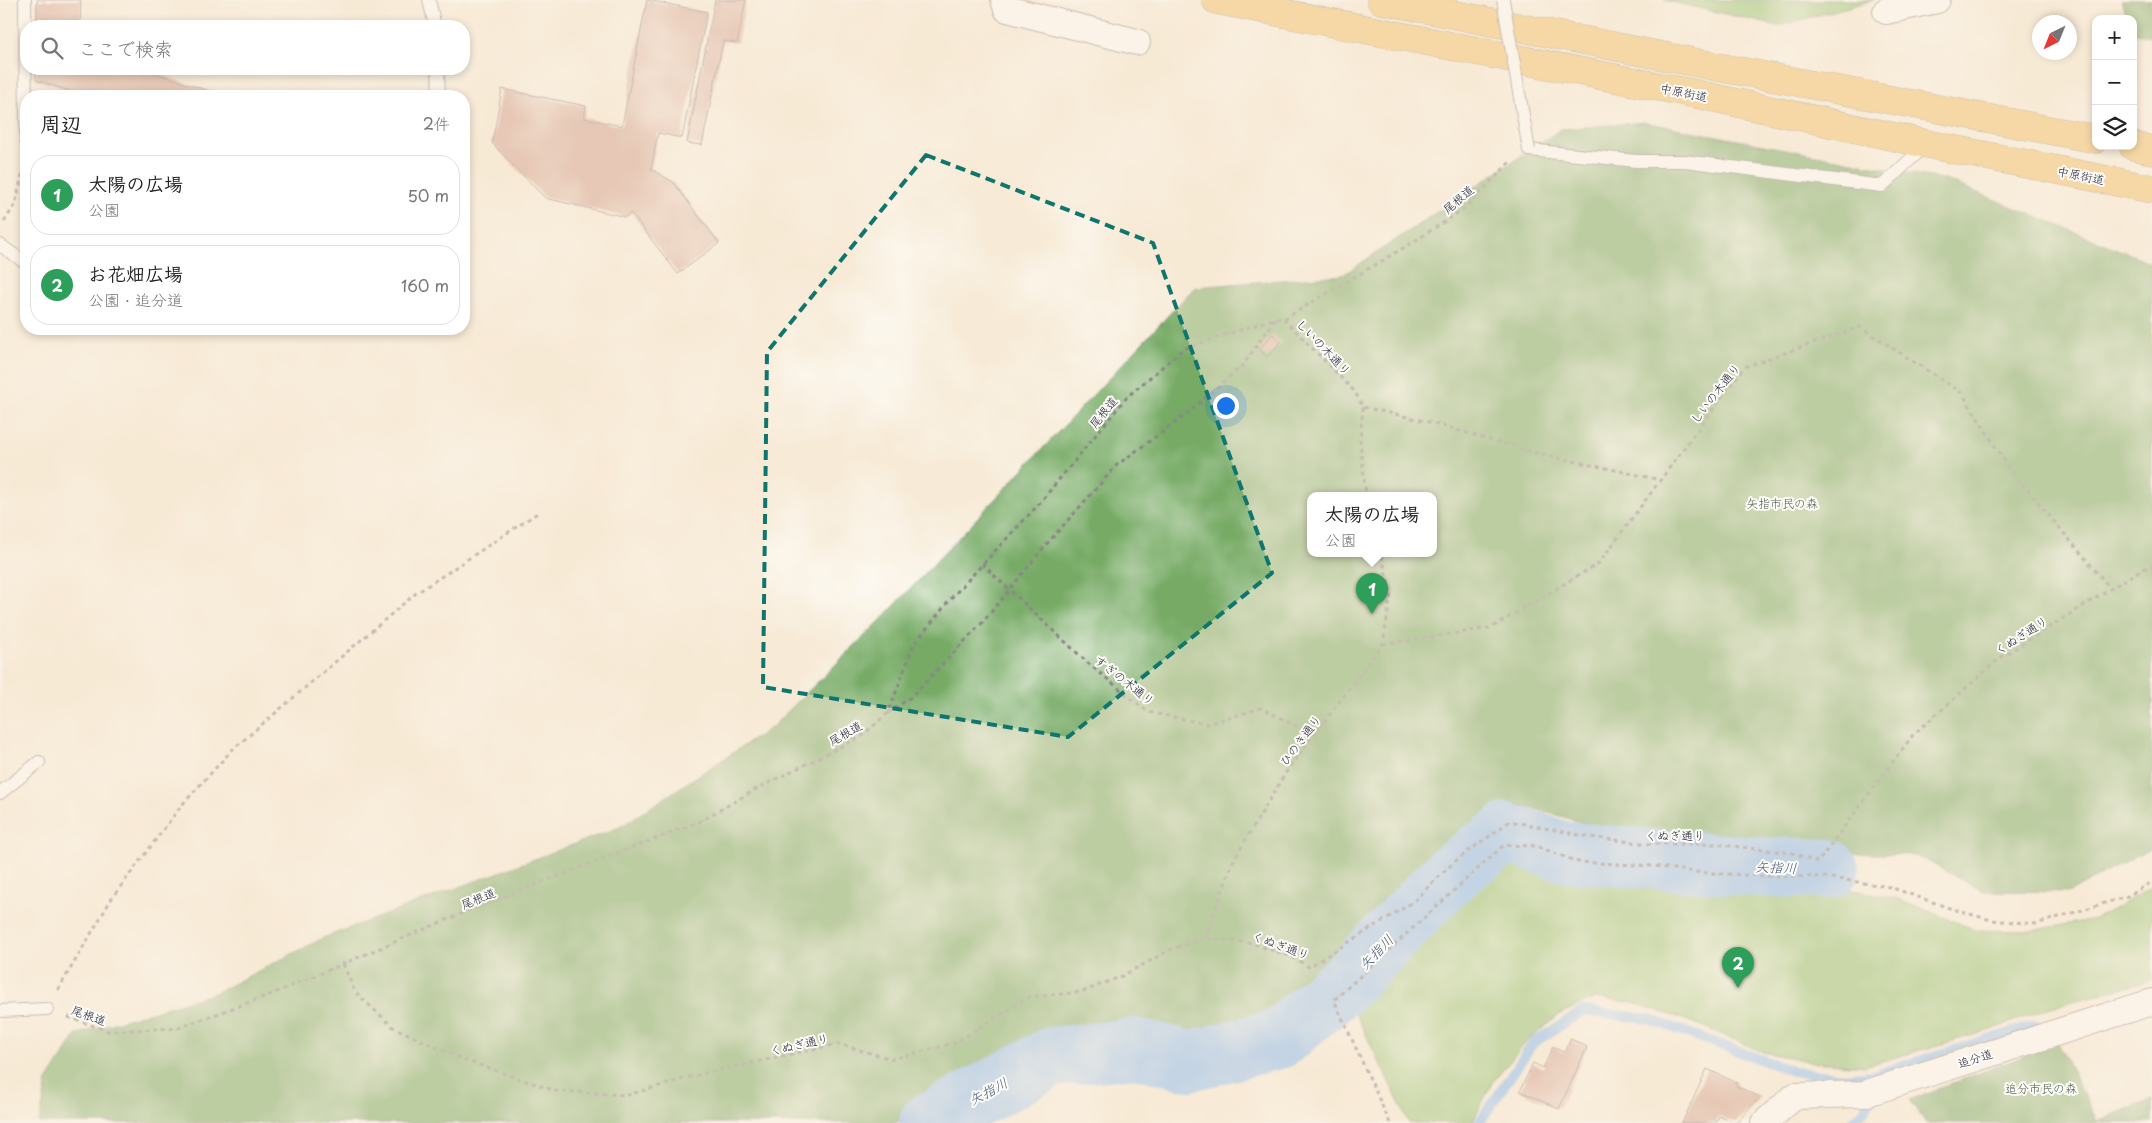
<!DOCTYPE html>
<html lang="ja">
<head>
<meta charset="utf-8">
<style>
	body { margin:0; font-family:"Playpen Sans","Klee One",sans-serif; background:#f6f6f6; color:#222 }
	.controls { position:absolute; right:15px; top:15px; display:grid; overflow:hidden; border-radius:10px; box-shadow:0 2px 8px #0003 }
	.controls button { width:45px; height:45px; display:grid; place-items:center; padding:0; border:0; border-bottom:1px solid #e0e0e0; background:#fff; color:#222; font:25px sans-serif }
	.compass { position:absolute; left:2032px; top:15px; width:45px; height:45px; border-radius:50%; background:#fff; box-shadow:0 2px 8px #0003; rotate:223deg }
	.you { position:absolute; left:1225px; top:405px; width:18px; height:18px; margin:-12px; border:4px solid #fff; border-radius:50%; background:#1a73e8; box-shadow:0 0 0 8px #1a73e833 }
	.badge { display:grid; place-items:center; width:32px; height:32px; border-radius:50%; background:#d93025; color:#fff; font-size:16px; font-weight:700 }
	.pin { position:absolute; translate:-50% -41px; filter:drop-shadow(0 1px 2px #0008) }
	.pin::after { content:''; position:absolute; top:26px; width:18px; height:15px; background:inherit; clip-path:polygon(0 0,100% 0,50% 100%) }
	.popup { position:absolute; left:1307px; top:492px; width:130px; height:65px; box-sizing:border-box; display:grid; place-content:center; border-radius:10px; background:#fff; filter:drop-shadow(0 1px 4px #0005); font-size:16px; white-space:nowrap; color:#767676 }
	.popup b { font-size:19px; color:#222 }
	.popup::after { content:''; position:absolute; left:50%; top:100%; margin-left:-10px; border:10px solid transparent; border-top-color:#fff }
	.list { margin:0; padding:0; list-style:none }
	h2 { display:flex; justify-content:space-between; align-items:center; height:65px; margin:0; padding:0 20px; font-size:21px }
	h2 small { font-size:16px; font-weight:400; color:#767676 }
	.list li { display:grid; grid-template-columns:32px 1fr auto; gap:15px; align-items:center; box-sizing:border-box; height:80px; margin:0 10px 10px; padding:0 10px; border:1px solid #e0e0e0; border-radius:20px }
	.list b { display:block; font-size:19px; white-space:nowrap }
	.list p { margin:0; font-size:16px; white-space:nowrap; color:#767676 }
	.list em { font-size:16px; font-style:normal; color:#767676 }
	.icon { flex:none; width:28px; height:28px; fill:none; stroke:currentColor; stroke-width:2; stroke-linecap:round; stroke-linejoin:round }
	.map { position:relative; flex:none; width:2152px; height:1123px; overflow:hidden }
	.search { position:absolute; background:#fff; box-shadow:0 2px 8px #0003; left:20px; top:20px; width:450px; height:55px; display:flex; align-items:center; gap:12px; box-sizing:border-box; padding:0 18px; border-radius:20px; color:#767676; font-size:19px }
	.panel { position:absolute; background:#fff; box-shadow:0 2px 8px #0003; left:20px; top:90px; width:450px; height:245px; border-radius:20px }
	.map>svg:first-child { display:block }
	.green { fill:#93c473; stroke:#5a7357 }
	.forest { fill:#76aa65; stroke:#4c6650; fill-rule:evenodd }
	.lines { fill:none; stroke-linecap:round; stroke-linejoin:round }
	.stream { stroke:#87bbf5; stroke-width:10 }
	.river { stroke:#87bbf5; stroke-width:60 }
	.building { fill:#d3a191 }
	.service-casing { stroke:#8c8688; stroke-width:14 }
	.minor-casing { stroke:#8c8688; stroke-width:28 }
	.primary-casing { stroke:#8c8688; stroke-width:29 }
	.path { stroke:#8c8688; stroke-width:3; stroke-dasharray:4 4; stroke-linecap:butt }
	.service { stroke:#fff; stroke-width:12 }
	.minor { stroke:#fff; stroke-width:26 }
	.primary { stroke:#f2c36a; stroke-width:28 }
	.service-bridge-casing { stroke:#8c8688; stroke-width:14; stroke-linecap:butt }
	.service-bridge { stroke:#fff; stroke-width:12 }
	.marked { fill:none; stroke:#0f766e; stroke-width:4; stroke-dasharray:10 6; stroke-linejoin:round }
	.labels { text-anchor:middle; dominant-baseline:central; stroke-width:4; stroke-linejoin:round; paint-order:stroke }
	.street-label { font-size:12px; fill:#22223b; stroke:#fdfcf7 }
	.park-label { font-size:12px; fill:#4a5b4f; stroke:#fdfcf7 }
	.water-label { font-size:14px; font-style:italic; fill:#45587c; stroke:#fdfcf7 }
</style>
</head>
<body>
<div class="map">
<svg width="2152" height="1123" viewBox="0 0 2152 1123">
	<rect width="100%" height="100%" fill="#fdfcf7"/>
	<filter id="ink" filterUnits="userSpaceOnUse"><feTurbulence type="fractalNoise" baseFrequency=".02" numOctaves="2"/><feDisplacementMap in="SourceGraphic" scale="10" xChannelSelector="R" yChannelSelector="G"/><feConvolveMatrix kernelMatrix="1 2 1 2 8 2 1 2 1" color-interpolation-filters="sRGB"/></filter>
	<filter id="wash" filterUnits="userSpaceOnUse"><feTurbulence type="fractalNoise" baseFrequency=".0096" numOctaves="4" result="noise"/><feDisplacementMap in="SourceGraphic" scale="20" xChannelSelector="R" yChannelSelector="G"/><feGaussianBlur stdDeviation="1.12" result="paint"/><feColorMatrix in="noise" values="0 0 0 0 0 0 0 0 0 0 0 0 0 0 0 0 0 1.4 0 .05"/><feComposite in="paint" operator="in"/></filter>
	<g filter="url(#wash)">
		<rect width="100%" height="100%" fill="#f7ead6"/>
		<path class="green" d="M 1664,0 L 1874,0 L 1778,26 Z
			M 1526,856 L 1603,868 L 1743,881 L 1842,888 L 1896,898 L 1976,930 L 2030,931 L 2095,919 L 2152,887 L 2152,980 L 2048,1008 L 1991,1030 L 1865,1066 L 1812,1062 L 1763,1052 L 1692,1022 L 1634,1003 L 1595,998 L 1560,1014 L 1527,1041 L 1492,1083 L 1472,1123 L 1409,1123 L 1347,996 L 1395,937 L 1480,871 Z"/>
		<path class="forest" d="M 2121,0 L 2152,0 L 2152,38 L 2133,32 L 2133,19 L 2127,19 Z
			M 1644,122 L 1946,180 L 2152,263 L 2152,847 L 2070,892 L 1983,891 L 1916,855 L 1678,849 L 1516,804 L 1352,937 L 1279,1039 L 1203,1043 L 1060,1031 L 895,1123 L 39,1123 L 47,1081 L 77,1034 L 215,993 L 323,938 L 620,827 L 772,727 L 883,618 L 1195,287 L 1343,275 L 1561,129 ZM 1311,495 L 1433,495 L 1433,553 L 1311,553 Z
			M 2058,1043 L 2097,1121 L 2152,1100 L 2152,1123 L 1926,1123 L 1909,1100 Z"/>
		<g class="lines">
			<path class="stream" d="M 1479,1123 L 1533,1043 L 1583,1011 L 1649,1019 L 1793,1071 L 1841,1078 L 1873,1075 L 2036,1025
				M 1850,1123 L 1861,1114 L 1875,1096"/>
			<path class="river" d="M 929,1123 L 1052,1057 L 1136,1048 L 1190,1061 L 1279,1039 L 1345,983 L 1453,872 L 1507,833 L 1565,852 L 1760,867 L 1829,869"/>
		</g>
		<g id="blocks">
			<path class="building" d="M 37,0 L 81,0 L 80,26 L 37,26 Z
				M 647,0 L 707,12 L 682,138 L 658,133 L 651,169 L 673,182 L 719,243 L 678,274 L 631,213 L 625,217 L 545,198 L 492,143 L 502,89 L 586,106 L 584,118 L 622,126 Z
				M 715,0 L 746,0 L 737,43 L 723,41 L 702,145 L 687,143 Z
				M 36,69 L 143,69 L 224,96 L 85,96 L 36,80 Z
				M 1273,334 L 1281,342 L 1267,357 L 1259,349 Z
				M 1571,1039 L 1587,1047 L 1559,1109 L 1520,1091 L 1533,1063 L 1543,1068 L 1553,1047 L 1565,1053 Z
				M 1707,1069 L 1737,1083 L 1736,1086 L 1760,1097 L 1736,1123 L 1719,1116 L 1716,1123 L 1682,1123 Z"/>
		</g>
	</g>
	<g filter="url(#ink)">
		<use href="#blocks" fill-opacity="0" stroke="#8c8688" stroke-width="1"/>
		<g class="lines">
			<g class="service-casing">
				<path id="service" d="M 25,0 L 26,141
					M 429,0 L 435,26
					M 438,69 L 439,96
					M 1529,150 L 1636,161 L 1684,161 L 1882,186 L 1927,144
					M 0,245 L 26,263
					M 0,793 L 39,762
					M 0,1011 L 47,1009"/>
			</g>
			<g class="minor-casing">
				<path id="minor" d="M 1004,0 L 1007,9 L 1137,42
					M 1886,11 L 1937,0
					M 1764,1123 L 1795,1096 L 1864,1094 L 2152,1002"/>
			</g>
			<g class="primary-casing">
				<path id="primary" d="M 1216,0 L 1696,94 L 1927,144 L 2152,189
					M 1381,0 L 1718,67 L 2096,139
					M 2133,146 L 2152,150"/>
			</g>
			<path class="path" d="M 4,222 L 15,205 L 25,163
				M 1284,319 L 1355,392 L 1363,407 L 1429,422 L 1536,453 L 1661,480
				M 1363,407 L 1360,440 L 1366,495
				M 982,564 L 1089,664 L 1148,712 L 1207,724 L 1261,708 L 1314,735
				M 1383,644 L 1491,628 L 1599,563 L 1744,367 L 1860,327 L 1962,393 L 2009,468 L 2111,589
				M 888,713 L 911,697 L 983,622 L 1045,546 L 1117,465 L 1188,413 L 1243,365 L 1276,318
				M 1205,938 L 1234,859 L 1288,769 L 1383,644 L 1391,593 L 1381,553
				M 343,964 L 355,992 L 393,1027 L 464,1060 L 556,1091 L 628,1095 L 701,1074 L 838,1044 L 892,1059 L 955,1043 L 1029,997 L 1082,992 L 1120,977 L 1172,949 L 1205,938 L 1248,942 L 1290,956 L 1309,967 L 1413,902 L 1454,862 L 1510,821 L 1590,837 L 1649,844 L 1715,844 L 1792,853 L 1818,862 L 1913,735 L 2000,658 L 2142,569 L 2152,567
				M 58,990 L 112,898 L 181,806 L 232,750 L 415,594 L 539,512
				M 68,1017 L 108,1031 L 178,1028 L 272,994 L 477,907 L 699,822 L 758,788 L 862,736 L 888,713 L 914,644 L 953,596 L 1038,505 L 1127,397 L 1183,349 L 1276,318 L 1284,319 L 1410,244 L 1464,209 L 1510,162
				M 1390,1123 L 1334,1000 L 1504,845 L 1536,846 L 1578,862 L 1654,866 L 1695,872 L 1758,876 L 1825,877 L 1890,887 L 1952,909 L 1991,920 L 2036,924 L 2128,896 L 2152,882"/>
			<use href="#service" class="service"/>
			<use href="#minor" class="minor"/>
			<use href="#primary" class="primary"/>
			<g class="service-bridge-casing">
				<path id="service-bridge" d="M 1503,0 L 1529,150"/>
			</g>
			<use href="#service-bridge" class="service-bridge"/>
		</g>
	</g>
	<path d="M0 0H2152V1123H0ZM 926,155 L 1153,243 L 1272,573 L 1068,737 L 763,687 L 767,352 Z" fill="#f7ead6" fill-opacity=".55" fill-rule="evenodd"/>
	<path class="marked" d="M 926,155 L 1153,243 L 1272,573 L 1068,737 L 763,687 L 767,352 Z"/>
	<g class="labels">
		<g class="street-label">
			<text transform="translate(1684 92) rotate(11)">中原街道</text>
			<text transform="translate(2081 175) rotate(11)">中原街道</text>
			<text transform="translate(1458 199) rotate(-40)">尾根道</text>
			<text transform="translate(1324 347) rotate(46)">しいの木通り</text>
			<text transform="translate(1715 393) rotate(-52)">しいの木通り</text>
			<text transform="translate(1103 412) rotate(-51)">尾根道</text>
			<text transform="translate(2021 635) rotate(-33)">くぬぎ通り</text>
			<text transform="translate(1125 680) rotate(38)">すぎの木通り</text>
			<text transform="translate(845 733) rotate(-30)">尾根道</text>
			<text transform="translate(1300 740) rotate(-53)">ひのき通り</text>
			<text x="1675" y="835">くぬぎ通り</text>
			<text transform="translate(478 898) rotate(-22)">尾根道</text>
			<text transform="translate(1281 945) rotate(20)">くぬぎ通り</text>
			<text transform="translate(89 1015) rotate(19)">尾根道</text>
			<text transform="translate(799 1044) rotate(-13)">くぬぎ通り</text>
			<text transform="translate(1975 1058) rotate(-18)">追分道</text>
		</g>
		<g class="park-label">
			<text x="1782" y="503">矢指市民の森</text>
			<text x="2041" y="1088">追分市民の森</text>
		</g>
		<g class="water-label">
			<text transform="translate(1776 867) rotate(2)">矢指川</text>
			<text transform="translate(1376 952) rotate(-46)">矢指川</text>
			<text transform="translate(988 1091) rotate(-28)">矢指川</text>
		</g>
	</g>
</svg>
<div class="controls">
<button>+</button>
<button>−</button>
<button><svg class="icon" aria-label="layers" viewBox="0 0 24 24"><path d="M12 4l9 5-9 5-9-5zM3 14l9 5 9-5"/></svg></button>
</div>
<svg class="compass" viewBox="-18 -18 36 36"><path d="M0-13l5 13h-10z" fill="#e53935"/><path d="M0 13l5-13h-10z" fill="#767676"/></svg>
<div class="you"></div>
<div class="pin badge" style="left:1372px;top:614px;background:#2e9e5b">1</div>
<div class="popup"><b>太陽の広場</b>公園</div>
<div class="pin badge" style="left:1738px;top:988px;background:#2e9e5b">2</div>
<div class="search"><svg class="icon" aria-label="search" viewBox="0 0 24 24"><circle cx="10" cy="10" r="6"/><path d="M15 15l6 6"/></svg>ここで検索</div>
<section class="panel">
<h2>周辺<small>2件</small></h2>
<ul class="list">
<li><span class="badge" style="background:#2e9e5b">1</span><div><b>太陽の広場</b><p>公園</p></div><em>50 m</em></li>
<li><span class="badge" style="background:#2e9e5b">2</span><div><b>お花畑広場</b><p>公園 · 追分道</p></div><em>160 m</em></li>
</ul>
</section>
</div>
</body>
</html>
